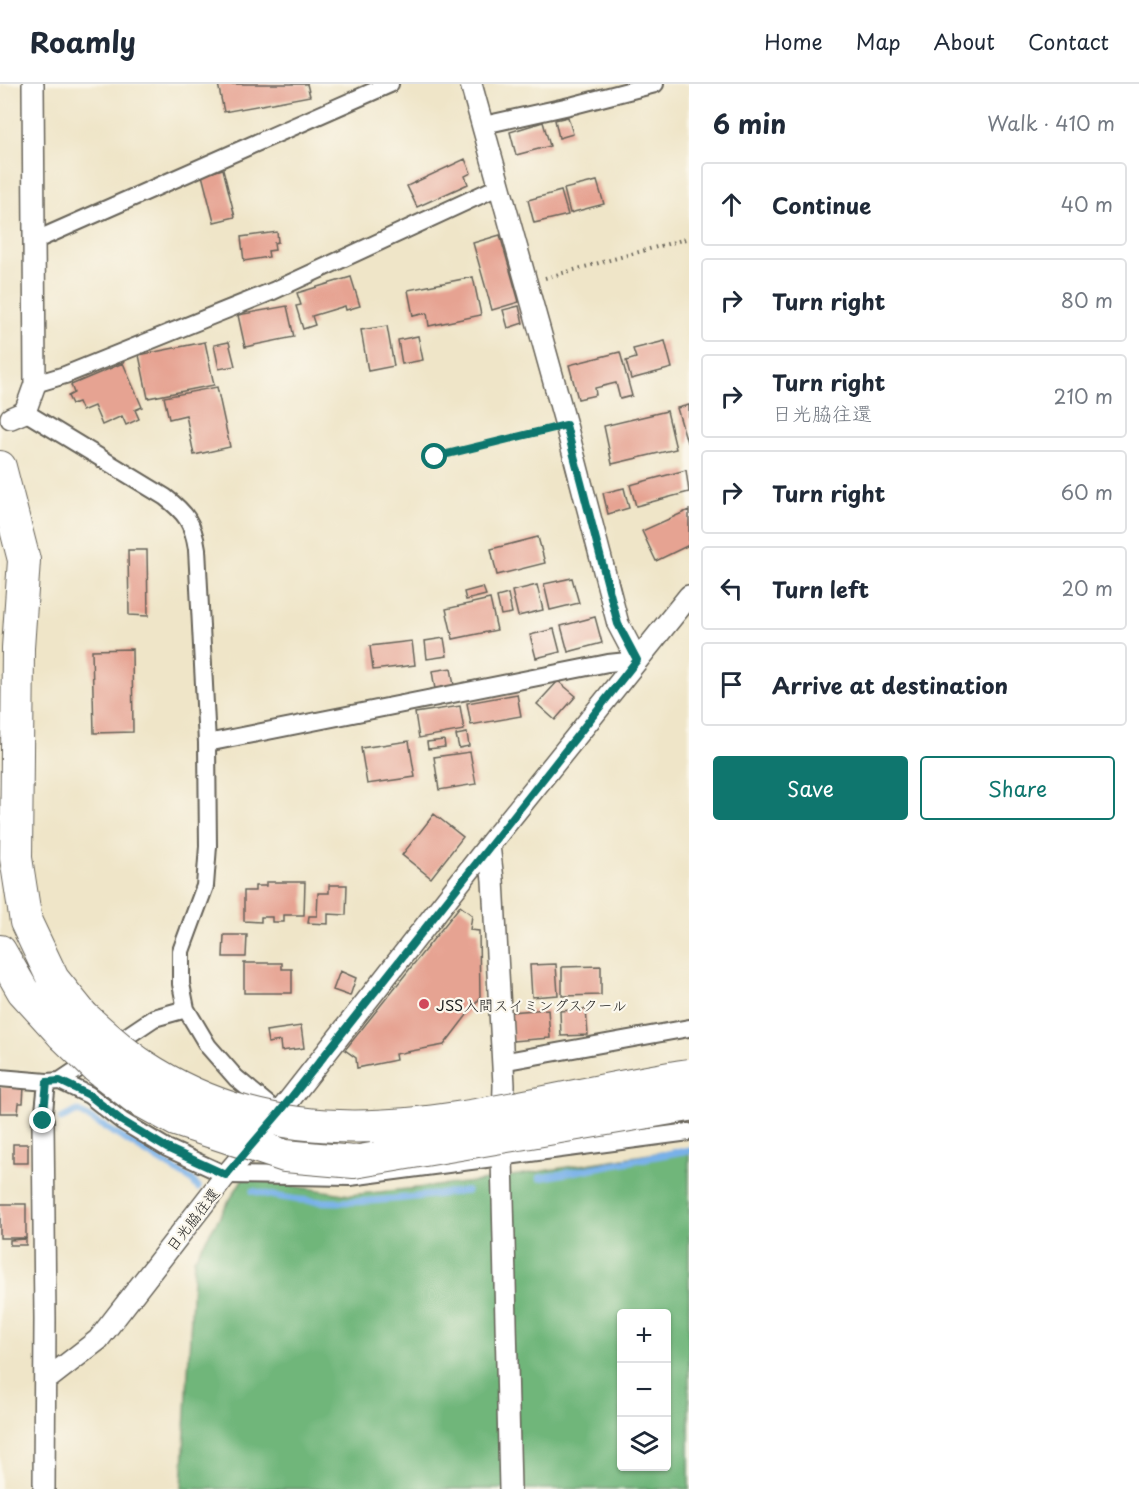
<!DOCTYPE html>
<html lang="en">
<head>
<meta charset="utf-8">
<style>
	body { margin:0; font-family:"Playpen Sans","Klee One",sans-serif; background:#f2f2f3; color:#1f2937 }
	.controls { position:absolute; right:18px; bottom:18px; display:grid; overflow:hidden; border-radius:6px; box-shadow:0 2px 4px #0004 }
	.controls button { width:54px; height:54px; display:grid; place-items:center; padding:0; border:0; border-bottom:2px solid #e0e1e3; background:#fff; color:#1f2937; font:30px sans-serif }
	.stop { position:absolute; width:18px; height:18px; margin:-14px; border:4px solid #0f766e; border-radius:50%; background:#fff }
	.stop.end { background:#0f766e; border-color:#fff; box-shadow:0 2px 6px #0008 }
	.list { margin:0; padding:0; list-style:none }
	h2 { display:flex; justify-content:space-between; align-items:center; height:78px; margin:0; padding:0 24px; font-size:26px }
	h2 small { font-size:20px; font-weight:400; color:#747a83 }
	.list li { display:grid; grid-template-columns:39px 1fr auto; gap:18px; align-items:center; box-sizing:border-box; height:84px; margin:0 12px 12px; padding:0 12px; border:2px solid #e0e1e3; border-radius:6px }
	.list b { display:block; font-size:22px; white-space:nowrap }
	.list p { margin:0; font-size:20px; white-space:nowrap; color:#747a83 }
	.list em { font-size:20px; font-style:normal; color:#747a83 }
	.actions { display:flex; gap:12px; padding:18px 24px }
	.actions a { flex:1; padding:14px 0; border:2px solid #0f766e; border-radius:6px; text-align:center; font-size:21px; color:#0f766e }
	.actions .main { background:#0f766e; color:#fff }
	.icon { flex:none; width:33px; height:33px; fill:none; stroke:currentColor; stroke-width:2; stroke-linecap:round; stroke-linejoin:round }
	.map { position:relative; flex:none; width:689px; height:1405px; overflow:hidden }
	header { display:flex; align-items:center; gap:36px; box-sizing:border-box; height:84px; padding:0 30px; background:#fff; border-bottom:2px solid #e0e1e3 }
	header strong { font-size:28px }
	nav { display:flex; gap:33px; margin-inline-start:auto; font-size:21px }
	main { display:flex }
	aside { flex:1; background:#fff }
	.map>svg:first-child { display:block }
	.forest { fill:#70b67a; stroke:#46694b; stroke-width:1.5; fill-rule:evenodd }
	.lines { fill:none; stroke-linecap:round; stroke-linejoin:round }
	.stream { stroke:#78b1e9; stroke-width:7 }
	.building { fill:#e6a392 }
	.minor-casing { stroke:#666258; stroke-width:20 }
	.tertiary-casing { stroke:#666258; stroke-width:24 }
	.motorway-casing { stroke:#666258; stroke-width:34 }
	.path { stroke:#666258; stroke-width:4; stroke-dasharray:1.5 4.5; stroke-linecap:butt }
	.minor { stroke:#fff; stroke-width:16 }
	.tertiary { stroke:#fff; stroke-width:21 }
	.motorway { stroke:#fff; stroke-width:32 }
	.motorway-bridge-casing { stroke:#666258; stroke-width:34; stroke-linecap:butt }
	.motorway-bridge { stroke:#fff; stroke-width:32 }
	.route { stroke:#0f766e; stroke-width:8 }
	.poi-dot { fill:#d1495b; stroke:#fbf7ec; stroke-width:2 }
	.labels { text-anchor:middle; dominant-baseline:central; stroke-width:4.5; stroke-linejoin:round; paint-order:stroke }
	.poi-label { font-size:15px; fill:#1c1c1c; stroke:#fbf7ec; text-anchor:start }
	.street-label { font-size:15px; fill:#1c1c1c; stroke:#fbf7ec }
</style>
</head>
<body>
<header>
<strong>Roamly</strong>
<nav><a>Home</a><a>Map</a><a>About</a><a>Contact</a></nav>
</header>
<main>
<div class="map">
<svg width="689" height="1405" viewBox="0 0 689 1405">
	<rect width="100%" height="100%" fill="#fbf7ec"/>
	<filter id="ink" filterUnits="userSpaceOnUse"><feTurbulence type="fractalNoise" baseFrequency=".0167" numOctaves="2"/><feDisplacementMap in="SourceGraphic" scale="12" xChannelSelector="R" yChannelSelector="G"/><feConvolveMatrix kernelMatrix="1 2 1 2 8 2 1 2 1" color-interpolation-filters="sRGB"/></filter>
	<filter id="wash" filterUnits="userSpaceOnUse"><feTurbulence type="fractalNoise" baseFrequency=".008" numOctaves="4" result="noise"/><feDisplacementMap in="SourceGraphic" scale="24" xChannelSelector="R" yChannelSelector="G"/><feGaussianBlur stdDeviation="1.35" result="paint"/><feColorMatrix in="noise" values="0 0 0 0 0 0 0 0 0 0 0 0 0 0 0 0 0 1.4 0 .05"/><feComposite in="paint" operator="in"/></filter>
	<g filter="url(#wash)">
		<rect width="100%" height="100%" fill="#efe5c8"/>
		<path class="forest" d="M 689,1064 L 689,1405 L 182,1405 L 194,1175 L 243,1094 L 350,1111 L 474,1098 ZM 622,1230 L 666,1230 L 666,1382 L 622,1382 Z"/>
		<g class="lines">
			<path class="stream" d="M 61,1035 L 78,1027 L 192,1096 L 198,1104
				M 540,1094 L 689,1066
				M 253,1107 C 324,1127 396,1115 467,1107"/>
		</g>
		<g id="blocks">
			<path class="building" d="M 218,0 L 307,0 L 310,12 L 224,28 Z
				M 568,33 L 573,50 L 559,54 L 555,36 Z
				M 543,38 L 550,62 L 516,71 L 510,48 Z
				M 465,75 L 471,89 L 465,92 L 468,100 L 417,123 L 407,102 Z
				M 223,85 L 235,133 L 214,138 L 202,91 Z
				M 597,97 L 604,120 L 570,129 L 564,105 Z
				M 561,107 L 568,131 L 534,139 L 528,116 Z
				M 277,148 L 278,158 L 274,159 L 275,166 L 268,167 L 269,173 L 244,177 L 241,153 Z
				M 500,151 L 519,218 L 492,226 L 473,159 Z
				M 351,193 L 360,222 L 346,226 L 345,222 L 312,232 L 315,241 L 303,245 L 296,222 L 301,221 L 297,209 Z
				M 473,193 L 481,231 L 429,242 L 427,229 L 413,232 L 408,206 Z
				M 287,222 L 294,253 L 245,263 L 238,231 Z
				M 519,222 L 523,239 L 508,244 L 503,226 Z
				M 387,242 L 394,282 L 368,287 L 361,246 Z
				M 418,252 L 423,276 L 402,280 L 398,256 Z
				M 665,257 L 672,284 L 631,295 L 626,277 L 636,274 L 633,265 Z
				M 205,258 L 214,301 L 148,314 L 139,271 Z
				M 229,258 L 235,282 L 219,285 L 214,261 Z
				M 620,268 L 632,312 L 620,315 L 616,299 L 595,304 L 596,311 L 578,315 L 569,281 Z
				M 123,279 L 142,323 L 135,326 L 139,335 L 126,341 L 122,332 L 102,341 L 94,322 L 82,327 L 78,318 L 72,320 L 68,312 L 74,309 L 71,301 Z
				M 217,303 L 230,363 L 194,371 L 186,331 L 169,335 L 164,313 Z
				M 689,321 L 689,358 L 687,358 L 677,324 Z
				M 667,327 L 676,365 L 612,380 L 604,342 Z
				M 686,386 L 689,408 L 636,422 L 630,401 Z
				M 624,404 L 629,424 L 608,430 L 603,409 Z
				M 689,426 L 689,461 L 656,477 L 642,447 Z
				M 538,453 L 545,479 L 497,491 L 491,465 Z
				M 128,466 L 147,466 L 148,532 L 129,531 Z
				M 572,494 L 579,519 L 550,526 L 544,500 Z
				M 537,501 L 543,526 L 518,532 L 512,507 Z
				M 483,503 L 486,511 L 466,516 L 464,508 Z
				M 508,510 L 512,529 L 501,531 L 497,513 Z
				M 490,515 L 497,546 L 453,555 L 446,525 Z
				M 595,533 L 602,559 L 568,568 L 561,542 Z
				M 554,545 L 560,568 L 536,574 L 530,551 Z
				M 444,554 L 447,572 L 427,575 L 425,557 Z
				M 412,557 L 415,581 L 373,586 L 370,562 Z
				M 132,565 L 133,648 L 94,649 L 92,566 Z
				M 451,584 L 454,602 L 435,605 L 432,587 Z
				M 558,597 L 576,612 L 555,636 L 537,620 Z
				M 517,610 L 521,632 L 471,641 L 467,619 Z
				M 460,622 L 464,646 L 419,654 L 415,629 Z
				M 467,649 L 469,662 L 459,664 L 456,651 Z
				M 444,656 L 445,663 L 428,665 L 427,658 Z
				M 409,657 L 415,693 L 367,700 L 361,664 Z
				M 470,668 L 476,700 L 439,706 L 434,673 Z
				M 434,730 L 463,753 L 431,794 L 402,771 Z
				M 266,798 L 305,798 L 304,831 L 284,831 L 284,838 L 272,838 L 272,833 L 261,833 L 261,838 L 244,837 L 244,807 L 255,807 L 255,802 L 266,802 Z
				M 329,801 L 347,801 L 346,831 L 328,830 L 328,840 L 308,839 L 309,832 L 317,832 L 318,809 L 329,809 Z
				M 460,822 L 472,831 L 470,846 L 479,847 L 480,914 L 444,961 L 395,970 L 396,976 L 357,984 L 356,974 L 345,966 Z
				M 224,851 L 247,851 L 246,873 L 223,873 Z
				M 244,879 L 282,879 L 282,885 L 292,885 L 292,909 L 244,909 Z
				M 556,880 L 558,911 L 532,913 L 530,881 Z
				M 601,882 L 601,911 L 562,912 L 562,883 Z
				M 340,887 L 356,894 L 350,912 L 333,906 Z
				M 548,925 L 550,954 L 512,957 L 510,928 Z
				M 586,925 L 588,951 L 561,952 L 560,927 Z
				M 301,942 L 304,964 L 281,967 L 280,957 L 268,959 L 266,947 Z
				M 0,1003 L 24,1003 L 23,1019 L 19,1019 L 18,1029 L 0,1029 Z
				M 13,1060 L 28,1060 L 28,1079 L 13,1079 Z
				M 0,1120 L 26,1120 L 26,1154 L 0,1154 Z
				M 26,1155 L 26,1161 L 10,1161 L 10,1156 Z"/>
		</g>
	</g>
	<g filter="url(#ink)">
		<use href="#blocks" fill-opacity="0" stroke="#666258" stroke-width="1.5"/>
		<g class="lines">
			<g class="minor-casing">
				<path id="minor" d="M 484,41 L 574,21 L 655,0
					M 34,157 L 390,0
					M 35,300 L 65,291 L 273,207 L 500,102
					M 25,328 L 165,413 C 186,429 193,439 197,465 L 207,659 L 208,762 L 205,802 L 181,867 L 181,900 L 186,925 L 208,962 L 236,994 L 278,1029
					M 207,659 L 608,579 L 637,576
					M 502,978 L 689,944
					M 0,994 L 47,998
					M 60,997 L 89,1011 L 122,1037 L 167,1064 L 226,1091 L 350,1093 L 689,1048
					M 43,1037 L 47,998 L 60,997 L 154,934 L 186,925"/>
			</g>
			<g class="tertiary-casing">
				<path id="tertiary" d="M 471,0 L 566,341 L 618,540 L 637,576
					M 11,334 L 25,328 L 35,300 L 33,0
					M 489,761 L 493,796 L 504,1001 L 502,1073 L 510,1405
					M 43,1037 L 45,1235 L 44,1405
					M 45,1297 L 98,1256 L 226,1091 L 279,1029 L 489,761 L 689,512"/>
			</g>
			<g class="motorway-casing">
				<path id="motorway" d="M 0,383 L 24,476 L 18,564 L 16,774 L 26,838 L 53,895 L 83,932
					M 0,867 L 23,907 L 63,951"/>
			</g>
			<path class="path" d="M 545,194 L 689,154
				M 435,373 L 548,346"/>
			<use href="#minor" class="minor"/>
			<use href="#tertiary" class="tertiary"/>
			<use href="#motorway" class="motorway"/>
			<g class="motorway-bridge-casing">
				<path id="motorway-bridge" d="M 83,932 C 102,949 121,967 142,981 C 317,1097 503,1018 689,991
					M 63,951 L 96,983 L 136,1014 L 176,1036 L 285,1072 L 354,1078 L 689,1021"/>
			</g>
			<use href="#motorway-bridge" class="motorway-bridge"/>
		</g>
	</g>
	<g class="lines" filter="url(#ink)">
		<path class="route" d="M 43,1037 L 47,998 L 60,997 L 89,1011 L 122,1037 L 167,1064 L 226,1091 L 279,1029 L 637,576 L 618,540 L 566,341 L 435,373"/>
	</g>
	<circle class="poi-dot" cx="424" cy="920" r="6"/>
	<g class="labels">
		<g class="poi-label">
			<text x="436" y="920">JSS入間スイミングスクール</text>
		</g>
		<g class="street-label">
			<text transform="translate(192 1135) rotate(-52)">日光脇往還</text>
		</g>
	</g>
</svg>
<div class="controls">
<button>+</button>
<button>−</button>
<button><svg class="icon" aria-label="layers" viewBox="0 0 24 24"><path d="M12 4l9 5-9 5-9-5zM3 14l9 5 9-5"/></svg></button>
</div>
<div class="stop" style="left:435px;top:373px"></div>
<div class="stop end" style="left:43px;top:1037px"></div>
</div>
<aside>
<h2>6 min<small>Walk · 410 m</small></h2>
<ul class="list">
<li><svg class="icon" aria-label="ahead" viewBox="0 0 24 24"><path d="M12 20V5M6 11l6-6 6 6"/></svg><div><b>Continue</b></div><em>40 m</em></li>
<li><svg class="icon" aria-label="right" viewBox="0 0 24 24"><path d="M7 20v-9h11M14 6l5 5-5 5"/></svg><div><b>Turn right</b></div><em>80 m</em></li>
<li><svg class="icon" aria-label="right" viewBox="0 0 24 24"><path d="M7 20v-9h11M14 6l5 5-5 5"/></svg><div><b>Turn right</b><p>日光脇往還</p></div><em>210 m</em></li>
<li><svg class="icon" aria-label="right" viewBox="0 0 24 24"><path d="M7 20v-9h11M14 6l5 5-5 5"/></svg><div><b>Turn right</b></div><em>60 m</em></li>
<li><svg class="icon" aria-label="left" viewBox="0 0 24 24"><path d="M17 20v-9H6M10 6l-5 5 5 5"/></svg><div><b>Turn left</b></div><em>20 m</em></li>
<li><svg class="icon" aria-label="arrive" viewBox="0 0 24 24"><path d="M6 21V4h12l-3 4 3 4H6"/></svg><div><b>Arrive at destination</b></div></li>
</ul>
<div class="actions"><a class="main">Save</a><a>Share</a></div>
</aside>
</main>
</body>
</html>
